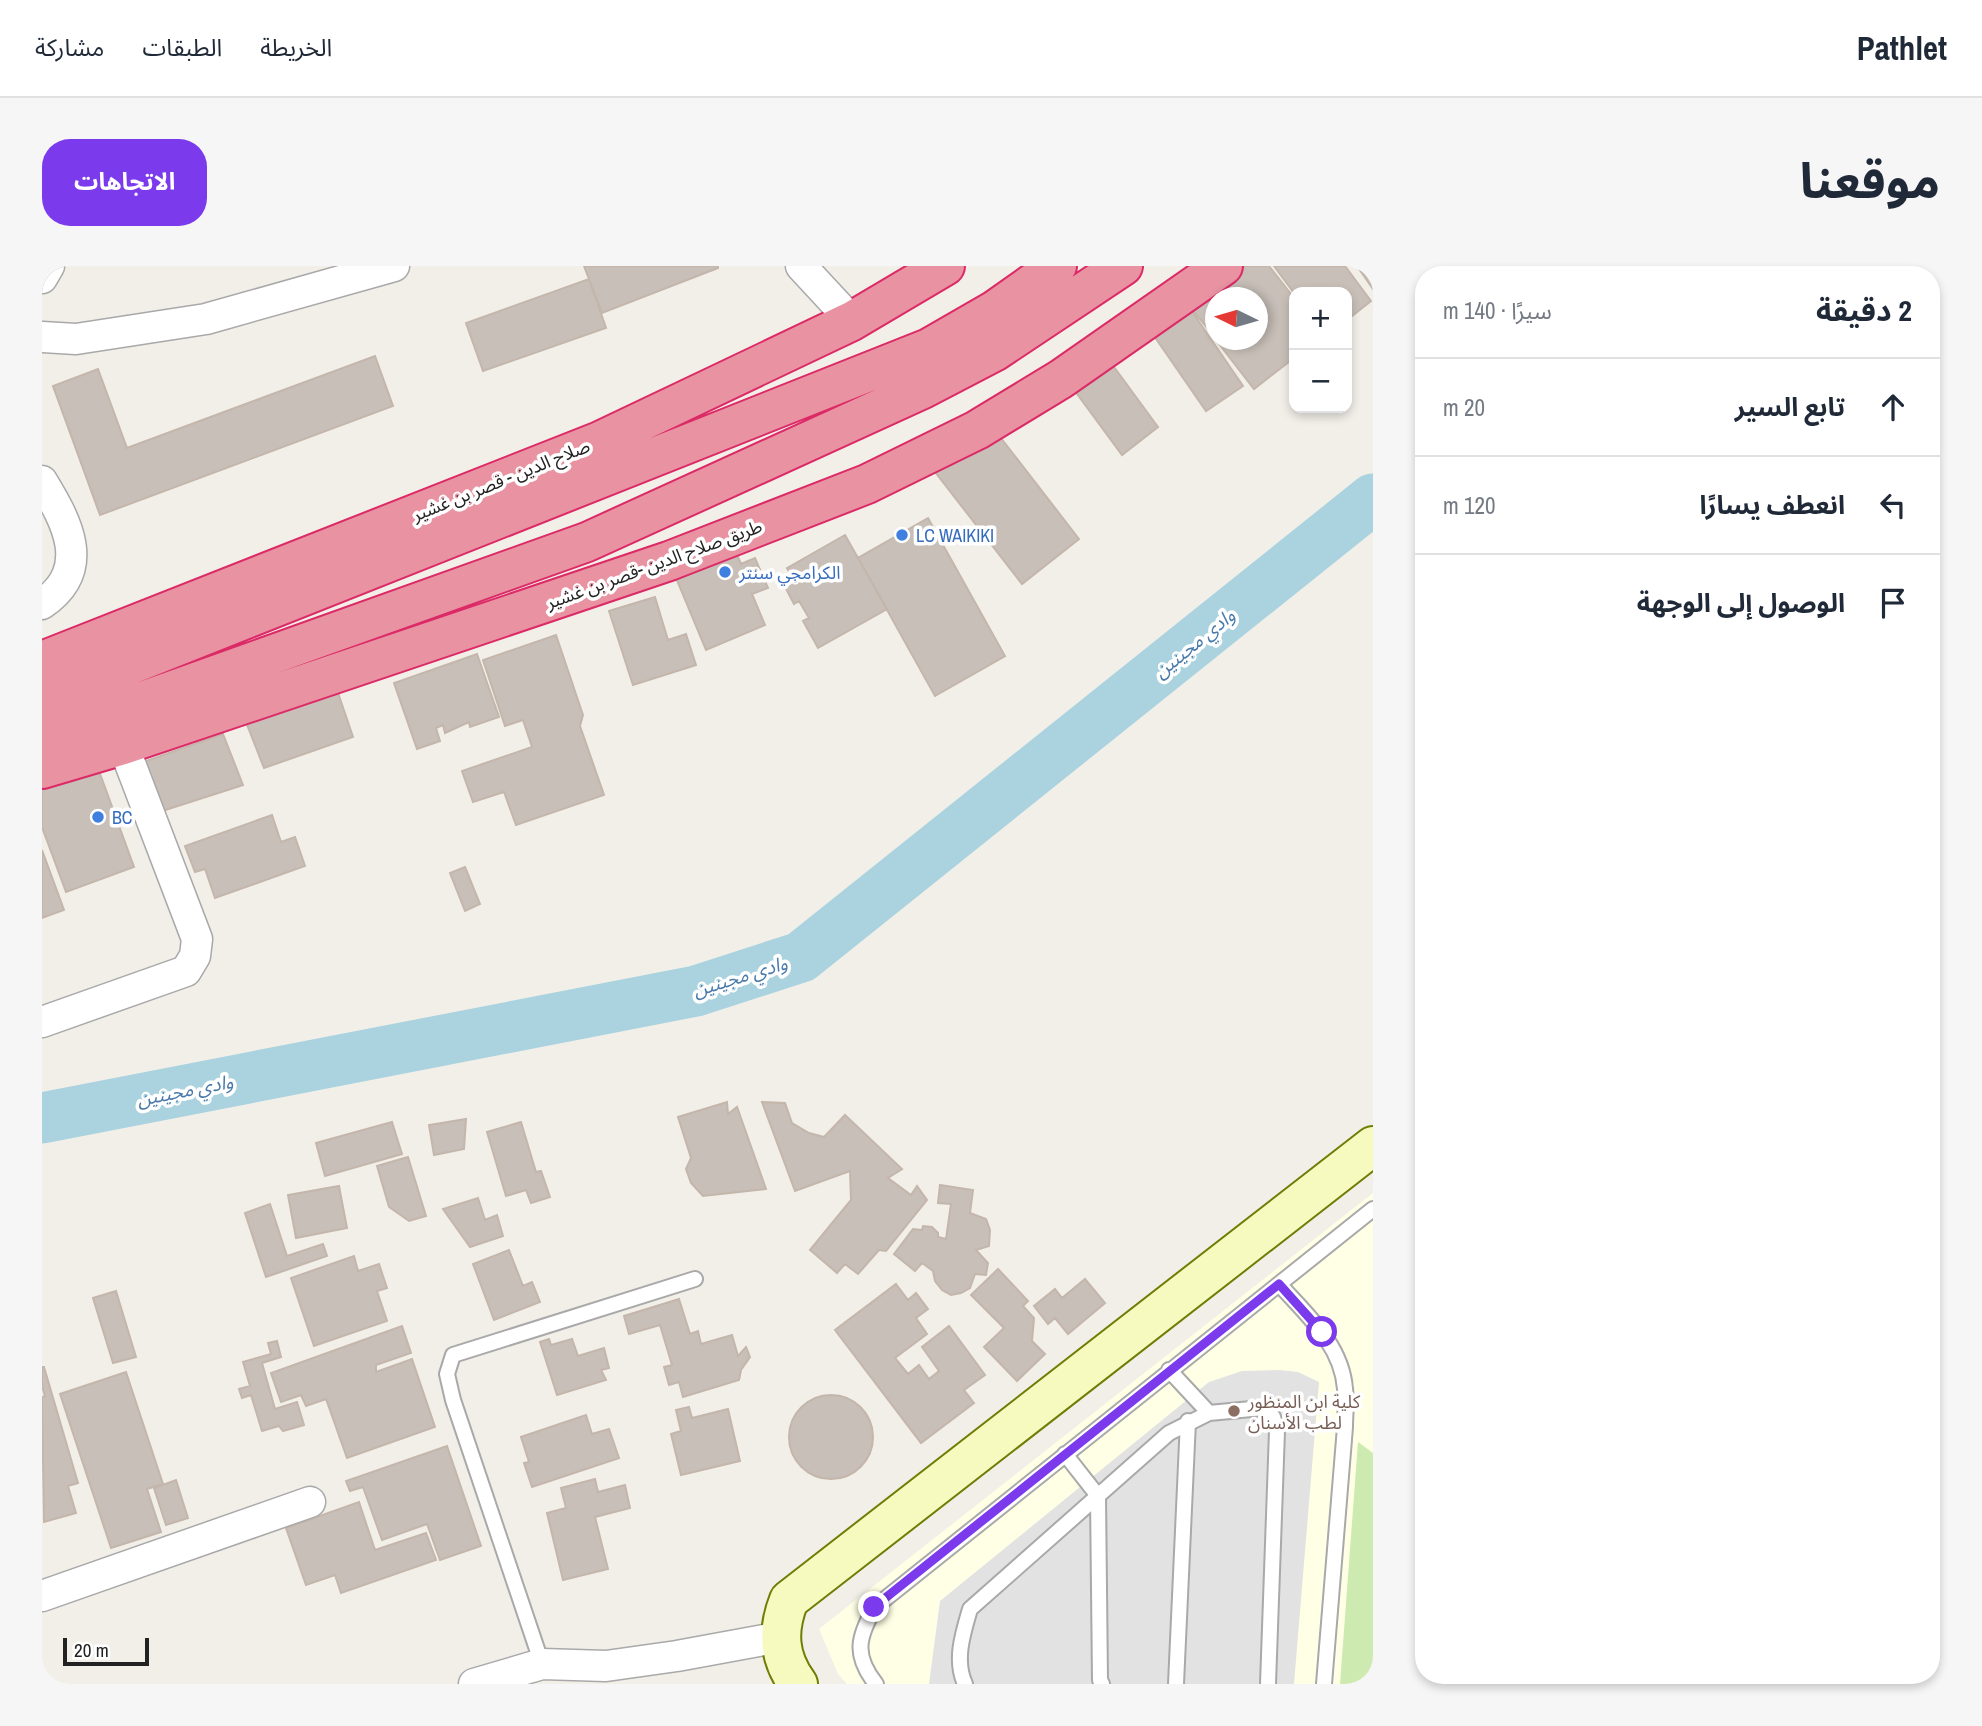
<!DOCTYPE html>
<html lang="ar">
<head>
<meta charset="utf-8">
<style>
	body { margin:0; font-family:"Archivo Narrow","Noto Sans Arabic",sans-serif; background:#f6f6f7; color:#1f2937; direction:rtl }
	.controls { position:absolute; right:21px; top:21px; display:grid; overflow:hidden; border-radius:14px; box-shadow:0 4px 10px #0003 }
	.controls button { width:63px; height:63px; display:grid; place-items:center; padding:0; border:0; border-bottom:2px solid #e0e1e3; background:#fff; color:#1f2937; font:35px sans-serif }
	.compass { position:absolute; left:1163px; top:21px; width:63px; height:63px; border-radius:50%; background:#fff; box-shadow:0 4px 10px #0003; rotate:275deg }
	.scale { position:absolute; left:21px; bottom:18px; width:86px; box-sizing:border-box; padding-left:7px; border:4px solid #222; border-top:0; font-size:19px; line-height:24px; white-space:nowrap; color:#222; -webkit-text-stroke:5px #fff; paint-order:stroke }
	.stop { position:absolute; width:21px; height:21px; margin:-16px; border:5px solid #7c3aed; border-radius:50%; background:#fff }
	.stop.end { background:#7c3aed; border-color:#fff; box-shadow:0 2px 7px #0008 }
	.list { margin:0; padding:0; list-style:none }
	h2 { display:flex; justify-content:space-between; align-items:center; height:91px; margin:0; padding:0 28px; font-size:30px }
	h2 small { font-size:23px; font-weight:400; color:#747a83 }
	.list li { display:grid; grid-template-columns:46px 1fr auto; gap:21px; align-items:center; box-sizing:border-box; height:98px; padding:0 28px; border-top:2px solid #e0e1e3 }
	.list b { display:block; font-size:26px; white-space:nowrap }
	.list em { font-size:23px; font-style:normal; color:#747a83 }
	.icon { flex:none; width:38px; height:38px; fill:none; stroke:currentColor; stroke-width:2; stroke-linecap:round; stroke-linejoin:round }
	.map { position:relative; flex:none; width:1331px; height:1418px; overflow:hidden; direction:ltr; border-radius:28px }
	header { display:flex; align-items:center; gap:42px; box-sizing:border-box; height:98px; padding:0 35px; background:#fff; border-bottom:2px solid #e0e1e3 }
	header strong { font-size:33px }
	nav { display:flex; gap:38px; margin-inline-start:auto; font-size:24px }
	.intro { display:flex; align-items:center; justify-content:space-between; box-sizing:border-box; height:168px; padding:0 42px }
	h1 { margin:0; font-size:49px }
	.button { padding:18px 32px; border-radius:28px; background:#7c3aed; color:#fff; font-size:24px; font-weight:700 }
	main { display:flex; gap:42px; padding:0 42px }
	aside { flex:1; background:#fff; border-radius:28px; box-shadow:0 4px 10px #0003 }
	.map>svg:first-child { display:block }
	.education { fill:#ffffe5 }
	.grass { fill:#cdebb0 }
	.parking { fill:#e2e2e2 }
	.lines { fill:none; stroke-linecap:round; stroke-linejoin:round }
	.river { stroke:#aad3df; stroke-width:51 }
	.building { fill:#c7bfb8; stroke:#c4b6ab; stroke-width:2 }
	.lane-casing { stroke:#a9a9a9; stroke-width:18 }
	.street-casing { stroke:#a9a9a9; stroke-width:33 }
	.secondary-casing { stroke:#707d05; stroke-width:42 }
	.highway-casing { stroke:#dc2a67; stroke-width:42 }
	.lane { stroke:#fff; stroke-width:14 }
	.street { stroke:#fff; stroke-width:30 }
	.secondary { stroke:#f7fabf; stroke-width:38 }
	.highway { stroke:#e892a2; stroke-width:38 }
	.route { stroke:#7c3aed; stroke-width:9 }
	.shop-dot { fill:#3f7fe0; stroke:#fff; stroke-width:2.5 }
	.education-dot { fill:#8d6e63; stroke:#fff; stroke-width:2.5 }
	.labels { text-anchor:middle; dominant-baseline:central; stroke-width:7; stroke-linejoin:round; paint-order:stroke }
	.street-label { font-size:18px; fill:#222; stroke:#fff }
	.shop-label { font-size:18px; fill:#366cbe; stroke:#fff; text-anchor:start }
	.education-label { font-size:18px; fill:#785e54; stroke:#fff; text-anchor:start }
	.water-label { font-size:19px; font-style:italic; fill:#4a7aab; stroke:#fff }
</style>
</head>
<body>
<header>
<strong>Pathlet</strong>
<nav><a>الخريطة</a><a>الطبقات</a><a>مشاركة</a></nav>
</header>
<div class="intro"><h1>موقعنا</h1><a class="button">الاتجاهات</a></div>
<main>
<aside>
<h2>2 دقيقة<small>سيرًا · 140 m</small></h2>
<ul class="list">
<li><svg class="icon" aria-label="ahead" viewBox="0 0 24 24"><path d="M12 20V5M6 11l6-6 6 6"/></svg><div><b>تابع السير</b></div><em>20 m</em></li>
<li><svg class="icon" aria-label="left" viewBox="0 0 24 24"><path d="M17 20v-9H6M10 6l-5 5 5 5"/></svg><div><b>انعطف يسارًا</b></div><em>120 m</em></li>
<li><svg class="icon" aria-label="arrive" viewBox="0 0 24 24"><path d="M6 21V4h12l-3 4 3 4H6"/></svg><div><b>الوصول إلى الوجهة</b></div></li>
</ul>
</aside>
<div class="map">
<svg width="1331" height="1418" viewBox="0 0 1331 1418">
	<rect width="100%" height="100%" fill="#f2efe9"/>
	<path class="education" d="M 1331,927 L 1331,1418 L 805,1418 L 796,1408 L 777,1363 Z"/>
	<path class="grass" d="M 1316,1176 L 1331,1187 L 1331,1418 L 1298,1418 Z"/>
	<path class="parking" d="M 1237,1104 L 1256,1106 L 1277,1116 L 1252,1418 L 887,1418 L 898,1335 L 1167,1116 L 1200,1105 Z"/>
	<g class="lines">
		<path class="river" d="M 0,852 L 654,725 L 759,691 L 1331,233"/>
	</g>
	<path class="building" d="M 542,0 L 676,0 L 676,2 L 560,47 Z
		M 1203,0 L 1227,0 L 1252,32 L 1252,92 L 1212,123 L 1174,74 L 1216,74 L 1216,32 L 1174,32 L 1174,73 L 1149,42 Z
		M 1232,0 L 1303,0 L 1329,35 L 1305,54 L 1305,26 L 1252,27 Z
		M 1315,0 L 1331,0 L 1331,23 Z
		M 547,13 L 564,62 L 441,105 L 424,57 Z
		M 1147,41 L 1201,120 L 1164,145 L 1110,67 Z
		M 333,90 L 351,140 L 58,249 L 11,120 L 56,103 L 85,182 Z
		M 1064,90 L 1116,161 L 1080,189 L 1027,117 Z
		M 952,163 L 1037,273 L 980,318 L 893,206 Z
		M 886,252 L 963,390 L 893,430 L 816,292 Z
		M 803,269 L 845,343 L 776,382 L 761,355 L 767,352 L 757,335 L 752,338 L 742,319 L 752,314 L 745,302 Z
		M 692,282 L 699,298 L 713,292 L 726,322 L 710,328 L 723,359 L 664,384 L 629,300 Z
		M 613,331 L 626,374 L 644,368 L 654,399 L 591,419 L 567,345 Z
		M 514,369 L 541,449 L 538,460 L 562,529 L 474,559 L 462,526 L 431,536 L 420,505 L 490,481 L 481,454 L 463,460 L 441,394 Z
		M 435,388 L 457,451 L 428,461 L 427,456 L 403,467 L 401,459 L 394,462 L 398,475 L 375,483 L 352,417 Z
		M 293,418 L 311,471 L 222,502 L 202,451 Z
		M 181,468 L 201,519 L 114,547 L 93,499 Z
		M 53,494 L 92,601 L 24,626 L 0,561 L 0,514 Z
		M 230,549 L 239,576 L 253,571 L 263,600 L 173,632 L 163,603 L 153,606 L 143,580 Z
		M 0,584 L 22,644 L 0,652 Z
		M 423,601 L 438,638 L 423,645 L 408,607 Z
		M 685,836 L 686,848 L 695,841 L 724,923 L 661,930 L 649,917 L 644,903 L 649,892 L 636,851 Z
		M 720,836 L 743,837 L 750,857 L 767,867 L 782,871 L 803,849 L 860,903 L 846,912 L 869,929 L 875,920 L 885,934 L 844,985 L 837,984 L 816,1008 L 803,998 L 795,1007 L 768,984 L 809,934 L 808,905 L 753,925 Z
		M 424,853 L 422,883 L 392,889 L 387,859 Z
		M 350,856 L 360,888 L 283,910 L 274,877 Z
		M 479,856 L 494,906 L 499,905 L 508,931 L 489,937 L 484,924 L 464,930 L 445,866 Z
		M 366,891 L 384,950 L 367,955 L 347,941 L 335,900 Z
		M 898,919 L 931,924 L 928,947 L 944,953 L 948,964 L 947,980 L 934,984 L 946,997 L 944,1009 L 933,1008 L 928,1022 L 919,1027 L 909,1029 L 900,1024 L 893,1015 L 891,1005 L 880,997 L 873,1005 L 852,988 L 871,963 L 880,964 L 881,960 L 890,961 L 896,967 L 896,971 L 904,973 L 909,938 L 896,937 Z
		M 297,920 L 305,962 L 254,972 L 246,929 Z
		M 436,932 L 443,954 L 455,949 L 461,970 L 428,981 L 401,943 Z
		M 228,938 L 245,990 L 281,978 L 285,990 L 224,1011 L 203,947 Z
		M 467,984 L 481,1020 L 490,1016 L 498,1036 L 452,1054 L 431,998 Z
		M 312,990 L 316,1005 L 337,998 L 345,1022 L 335,1025 L 345,1055 L 272,1080 L 249,1012 Z
		M 956,1003 L 986,1035 L 981,1040 L 992,1052 L 990,1075 L 1003,1088 L 975,1115 L 942,1081 L 962,1062 L 929,1029 Z
		M 1043,1013 L 1063,1037 L 1026,1068 L 1013,1052 L 1006,1058 L 992,1040 L 1013,1023 L 1020,1032 Z
		M 854,1018 L 866,1034 L 874,1027 L 886,1043 L 874,1052 L 885,1068 L 853,1092 L 866,1108 L 877,1099 L 887,1113 L 897,1105 L 880,1081 L 907,1060 L 943,1109 L 922,1124 L 932,1137 L 879,1177 L 793,1064 Z
		M 74,1025 L 94,1091 L 71,1097 L 51,1032 Z
		M 637,1033 L 648,1068 L 656,1065 L 659,1078 L 690,1069 L 696,1090 L 704,1081 L 708,1091 L 699,1104 L 697,1114 L 641,1131 L 637,1116 L 627,1119 L 622,1101 L 630,1099 L 618,1059 L 587,1068 L 582,1050 Z
		M 360,1060 L 369,1087 L 334,1099 L 334,1106 L 370,1093 L 393,1161 L 305,1192 L 284,1133 L 264,1140 L 259,1129 L 239,1136 L 229,1107 Z
		M 507,1073 L 509,1079 L 530,1073 L 536,1090 L 562,1082 L 567,1102 L 559,1104 L 564,1114 L 515,1129 L 498,1076 Z
		M 235,1075 L 239,1091 L 220,1097 L 233,1143 L 255,1136 L 262,1159 L 241,1165 L 237,1160 L 220,1165 L 209,1129 L 200,1132 L 197,1123 L 208,1120 L 201,1096 L 229,1088 L 226,1077 Z
		M 0,1101 L 2,1101 L 36,1217 L 26,1220 L 34,1247 L 2,1256 L 0,1131 L 3,1130 L 0,1120 Z
		M 84,1106 L 121,1218 L 105,1223 L 119,1266 L 69,1282 L 18,1128 Z
		M747 1171a42 42 0 1 1 84 0a42 42 0 1 1-84 0Z
		M 647,1141 L 650,1152 L 686,1143 L 698,1195 L 639,1209 L 629,1168 L 639,1165 L 634,1144 Z
		M 544,1149 L 550,1168 L 567,1163 L 577,1192 L 490,1221 L 482,1197 L 487,1196 L 479,1171 Z
		M 405,1180 L 439,1280 L 398,1294 L 385,1258 L 340,1274 L 321,1221 L 308,1225 L 304,1215 Z
		M 553,1213 L 556,1226 L 583,1219 L 588,1242 L 553,1251 L 566,1303 L 521,1314 L 505,1247 L 524,1242 L 519,1222 Z
		M 134,1214 L 146,1252 L 124,1259 L 112,1222 Z
		M 317,1236 L 333,1284 L 384,1267 L 394,1294 L 299,1327 L 293,1309 L 264,1319 L 244,1262 Z"/>
	<g class="lines">
		<g class="lane-casing">
			<path id="lane" d="M 1237,1018 C 1264,1048 1300,1079 1303,1123 C 1305,1135 1303,1148 1303,1161 L 1282,1418
				M 1127,1104 L 1167,1147
				M 1023,1188 L 1056,1230 L 1058,1414 L 1060,1418
				M 500,1398 L 411,1134 L 405,1108 L 411,1089 L 653,1013
				M 834,1418 C 811,1389 816,1371 833,1341 L 1331,943
				M 923,1418 C 912,1394 921,1367 928,1343 L 1127,1167 L 1167,1147 L 1220,1142 L 1231,1151 L 1235,1165 L 1226,1418
				M 1134,1418 L 1146,1155"/>
		</g>
		<g class="street-casing">
			<path id="street" d="M 759,0 L 810,55
				M 0,12 L 7,0
				M 0,71 L 34,73 L 164,53 L 352,0
				M 0,215 C 25,256 51,303 0,338
				M 0,756 L 144,705 L 153,690 L 155,673 L 81,479
				M 0,1330 L 268,1236
				M 432,1418 L 500,1398 L 564,1400 L 635,1390 L 738,1371"/>
		</g>
		<g class="secondary-casing">
			<path id="secondary" d="M 756,1418 C 736,1391 735,1364 747,1334 L 1331,880"/>
		</g>
		<g class="highway-casing">
			<path id="highway" d="M 0,395 L 558,175 L 810,55 L 903,0
				M 0,434 L 887,82 L 953,44 L 1015,0
				M 0,471 L 545,276 L 881,123 L 952,86 L 1081,0
				M 0,503 L 81,479 L 627,295 L 825,218 L 935,164 L 1019,113 L 1181,0"/>
		</g>
		<use href="#lane" class="lane"/>
		<use href="#street" class="street"/>
		<use href="#secondary" class="secondary"/>
		<use href="#highway" class="highway"/>
	</g>
	<g class="lines">
		<path class="route" d="M 832,1341 L 1237,1018 L 1280,1066"/>
	</g>
	<g class="shop-dot">
		<circle cx="860" cy="269" r="7"/>
		<circle cx="683" cy="306" r="7"/>
		<circle cx="56" cy="551" r="7"/>
	</g>
	<circle class="education-dot" cx="1192" cy="1145" r="7"/>
	<g class="labels">
		<g class="street-label">
			<text transform="translate(459 214) rotate(-22)">صلاح الدين - قصر بن غشير</text>
			<text transform="translate(612 298) rotate(-20)">طريق صلاح الدين -قصر بن غشير</text>
		</g>
		<g class="shop-label">
			<text x="874" y="269">LC WAIKIKI</text>
			<text x="697" y="306">الكرامجي سنتر</text>
			<text x="70" y="551">BC</text>
		</g>
		<g class="education-label">
			<text x="1206" y="1135">كلية ابن المنظور<tspan x="1206" dy="21">لطب الأسنان</tspan></text>
		</g>
		<g class="water-label">
			<text transform="translate(1152 377) rotate(-39)">وادي مجينين</text>
			<text transform="translate(698 710) rotate(-17)">وادي مجينين</text>
			<text transform="translate(143 824) rotate(-11)">وادي مجينين</text>
		</g>
	</g>
</svg>
<div class="controls">
<button>+</button>
<button>−</button>
</div>
<svg class="compass" viewBox="-18 -18 36 36"><path d="M0-13l5 13h-10z" fill="#e53935"/><path d="M0 13l5-13h-10z" fill="#747a83"/></svg>
<div class="scale">20 m</div>
<div class="stop" style="left:1280px;top:1066px"></div>
<div class="stop end" style="left:832px;top:1341px"></div>
</div>
</main>
</body>
</html>
